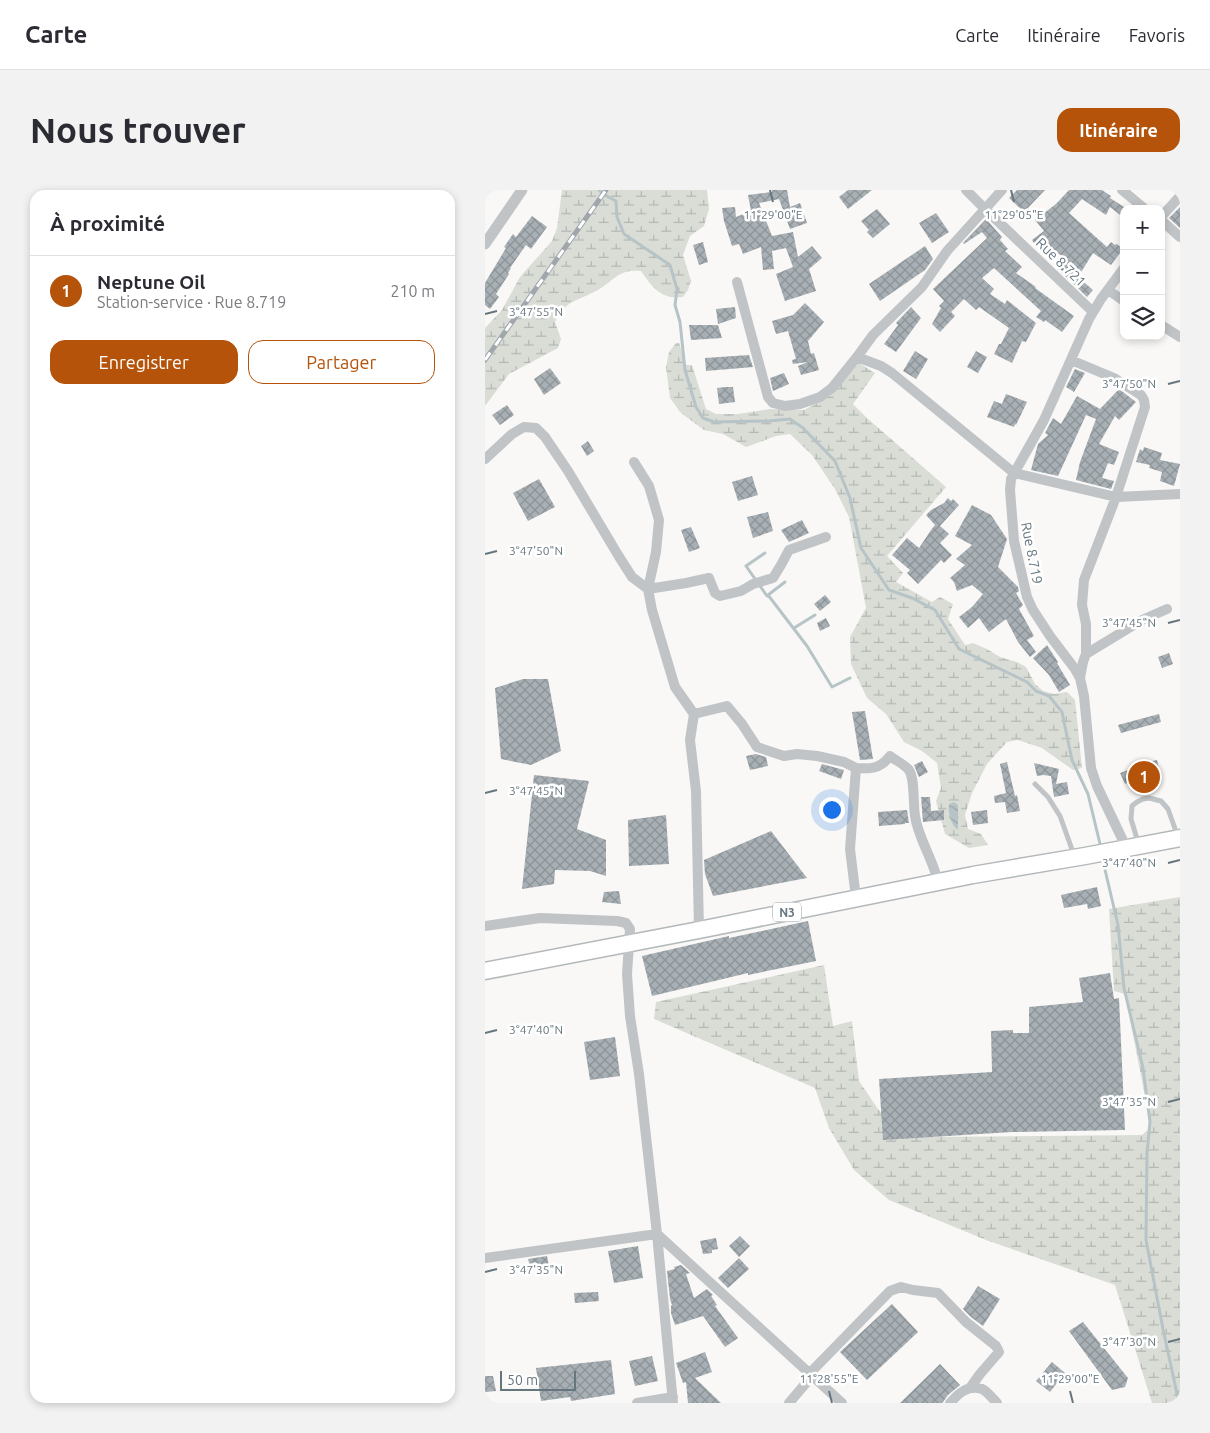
<!DOCTYPE html>
<html lang="fr">
<head>
<meta charset="utf-8">
<style>
	body { margin:0; font-family:Ubuntu,sans-serif; background:#f2f2f3; color:#2b2b33 }
	.controls { position:absolute; right:15px; top:15px; display:grid; overflow:hidden; border-radius:10px; box-shadow:0 2px 8px #0003 }
	.controls button { width:45px; height:45px; display:grid; place-items:center; padding:0; border:0; border-bottom:1px solid #e1e1e2; background:#fff; color:#2b2b33; font:25px sans-serif }
	.scale { position:absolute; left:15px; bottom:12px; width:76px; box-sizing:border-box; padding-left:5px; border:2px solid #66767f; border-top:0; font-size:14px; line-height:18px; white-space:nowrap; color:#66767f; -webkit-text-stroke:4px #fff; paint-order:stroke }
	.you { position:absolute; left:346px; top:619px; width:18px; height:18px; margin:-12px; border:4px solid #fff; border-radius:50%; background:#1a73e8; box-shadow:0 0 0 8px #1a73e833 }
	.badge { display:grid; place-items:center; width:32px; height:32px; border-radius:50%; background:#b45309; color:#fff; font-size:16px; font-weight:700 }
	.pin { position:absolute; translate:-50% -50%; border:2px solid #fff; box-shadow:0 1px 5px #0006 }
	.list { margin:0; padding:0; list-style:none }
	h2 { display:flex; justify-content:space-between; align-items:center; height:65px; margin:0; padding:0 20px; font-size:21px }
	h2 small { font-size:16px; font-weight:400; color:#7c7c81 }
	.list li { display:grid; grid-template-columns:32px 1fr auto; gap:15px; align-items:center; box-sizing:border-box; height:70px; padding:0 20px; border-top:1px solid #e1e1e2 }
	.list b { display:block; font-size:19px; white-space:nowrap }
	.list p { margin:0; font-size:16px; white-space:nowrap; color:#7c7c81 }
	.list em { font-size:16px; font-style:normal; color:#7c7c81 }
	.actions { display:flex; gap:10px; padding:15px 20px }
	.actions a { flex:1; padding:11px 0; border:1px solid #b45309; border-radius:15px; text-align:center; font-size:18px; color:#b45309 }
	.actions .main { background:#b45309; color:#fff }
	.icon { flex:none; width:28px; height:28px; fill:none; stroke:currentColor; stroke-width:2; stroke-linecap:round; stroke-linejoin:round }
	.map { position:relative; flex:none; width:695px; height:1213px; overflow:hidden; border-radius:15px }
	header { display:flex; align-items:center; gap:30px; box-sizing:border-box; height:70px; padding:0 25px; background:#fff; border-bottom:1px solid #e1e1e2 }
	header strong { font-size:24px }
	nav { display:flex; gap:28px; margin-inline-start:auto; font-size:18px }
	.intro { display:flex; align-items:center; justify-content:space-between; box-sizing:border-box; height:120px; padding:0 30px }
	h1 { margin:0; font-size:35px }
	.button { padding:12px 22px; border-radius:15px; background:#b45309; color:#fff; font-size:18px; font-weight:700 }
	main { display:flex; gap:30px; padding:0 30px }
	aside { flex:1; background:#fff; border-radius:15px; box-shadow:0 2px 8px #0003 }
	.map>svg:first-child { display:block }
	.wetland { fill:url(#wetland-marsh) }
	.water { fill:url(#water-waves) }
	.lines { fill:none; stroke-linecap:round; stroke-linejoin:round }
	.stream { stroke:#b7c4c7; stroke-width:3 }
	.building { fill:url(#building-cross-hatch) }
	.trunk-casing { stroke:#b3b8ba; stroke-width:19 }
	.service { stroke:#c0c4c7; stroke-width:5 }
	.minor { stroke:#c0c4c7; stroke-width:10 }
	.tertiary { stroke:#c0c4c7; stroke-width:11 }
	.trunk { stroke:#fff; stroke-width:16 }
	.rail-casing { stroke:#a0a7ac; stroke-width:5 }
	.rail { stroke:#fff; stroke-width:3; stroke-dasharray:9; stroke-linecap:butt }
	.ticks { fill:none; stroke:#66767f; stroke-width:2 }
	.labels { text-anchor:middle; dominant-baseline:central; stroke-width:5; stroke-linejoin:round; paint-order:stroke }
	.shield { fill:#fff; stroke:#949fa5; stroke-width:1 }
	.shield-label { font-size:12px; font-weight:bold; fill:#66767f }
	.street-label { font-size:14px; fill:#66767f; stroke:#fff }
	.ticks-label { font-size:12px; text-anchor:middle; fill:#66767f; stroke:#fff; stroke-width:5; stroke-linejoin:round; paint-order:stroke }
</style>
</head>
<body>
<header>
<strong>Carte</strong>
<nav><a>Carte</a><a>Itinéraire</a><a>Favoris</a></nav>
</header>
<div class="intro"><h1>Nous trouver</h1><a class="button">Itinéraire</a></div>
<main>
<aside>
<h2>À proximité<small></small></h2>
<ul class="list">
<li><span class="badge">1</span><div><b>Neptune Oil</b><p>Station-service · Rue 8.719</p></div><em>210 m</em></li>
</ul>
<div class="actions"><a class="main">Enregistrer</a><a>Partager</a></div>
</aside>
<div class="map">
<svg width="695" height="1213" viewBox="0 0 695 1213">
	<defs>
		<pattern id="wetland-marsh" width="20" height="14" patternUnits="userSpaceOnUse" patternTransform="scale(1.25)"><rect width="20" height="14" fill="#d9ddd6"/><path d="M1 5h8M5 5V1M11 12h8M15 12V8" fill="none" stroke="#b4b8b3"/></pattern>
		<pattern id="water-waves" width="16" height="10" patternUnits="userSpaceOnUse" patternTransform="scale(1.25)"><rect width="16" height="10" fill="#b7c4c7"/><path d="M0 5q4-4 8 0t8 0" fill="none" stroke="#99a4a7"/></pattern>
		<pattern id="building-cross-hatch" width="8" height="8" patternUnits="userSpaceOnUse" patternTransform="scale(1.25)"><rect width="8" height="8" fill="#a8b0b5"/><path d="M0 0l8 8M0 8l8-8" fill="none" stroke="#8d9498"/></pattern>
	</defs>
	<rect width="100%" height="100%" fill="#f9f8f6"/>
	<path class="wetland" d="M 77,0 L 222,0 L 224,19 L 219,36 L 205,46 L 198,65 L 206,91 L 203,100 L 198,107 C 176,110 167,97 156,81 C 133,79 130,90 113,100 C 95,110 80,110 70,132 L 76,149 L 73,158 L 24,184 L 0,216 L 0,138 L 17,120 L 35,87 L 67,51 L 72,38 Z
		M 191,153 L 194,153 L 201,175 L 207,175 L 221,219 L 231,224 L 253,224 L 285,219 L 319,220 L 345,206 L 374,173 L 390,183 L 368,214 L 382,228 L 461,297 L 402,366 L 418,383 L 411,392 L 447,412 L 455,407 L 468,414 L 463,429 L 480,455 L 488,453 L 502,459 L 515,467 L 532,472 L 541,477 L 550,494 L 558,501 L 569,504 L 582,502 L 590,510 L 597,578 L 588,580 L 557,558 L 533,550 L 522,552 L 502,574 L 487,603 L 480,625 L 483,639 L 496,644 L 503,655 L 484,658 L 460,644 L 451,611 L 456,598 L 452,573 L 437,561 L 419,552 L 401,524 L 382,508 L 366,474 L 365,447 L 381,418 L 364,327 L 350,299 L 327,265 L 305,244 L 291,246 L 261,257 L 238,244 L 219,240 L 196,223 L 185,208 L 181,177 L 184,162 Z
		M 695,707 L 695,1213 L 667,1213 L 630,1095 L 501,1050 L 404,1010 L 369,980 L 344,938 L 330,898 L 169,829 L 171,812 L 339,775 L 348,836 L 367,831 L 374,891 L 393,919 L 415,943 L 444,947 L 657,945 L 665,938 L 665,932 L 640,804 L 629,801 L 624,719 Z"/>
	<path class="water" d="M 469,612 L 473,615 L 473,640 C 465,634 463,623 464,614 Z"/>
	<g class="lines">
		<path class="stream" d="M 114,0 L 118,4 L 131,11 L 132,27 L 139,44 L 185,75 L 192,99 L 190,115 L 195,132 L 200,180 L 211,217 L 218,228 L 229,232 L 284,231 L 305,229 L 318,238 L 350,271 L 365,308 L 376,358 L 404,400 L 427,408 L 450,420 L 474,459 L 542,492 L 551,501 L 564,506 L 577,522 L 587,570 L 603,604 L 616,658
			M 280,363 L 261,376 L 282,406 L 283,405 L 322,456 L 347,497 L 365,488
			M 283,405 L 300,392
			M 309,438 L 330,425
			M 617,667 L 633,735 L 639,798 L 658,878 L 665,932 L 662,963 L 661,1050 L 678,1139 L 694,1213"/>
	</g>
	<path class="building" d="M 287,0 L 302,0 L 305,17 L 315,13 L 322,33 L 305,39 L 294,9 L 274,13 L 287,46 L 308,42 L 313,67 L 327,56 L 337,68 L 324,79 L 331,101 L 300,111 L 291,84 L 308,77 L 301,58 L 287,61 L 289,79 L 278,80 L 276,57 L 258,64 L 254,54 L 247,56 L 239,31 L 237,18 L 250,17 L 251,27 L 266,21 L 263,5 L 287,2 Z
		M 363,0 L 387,0 L 363,19 L 354,7 Z
		M 532,0 L 560,0 L 539,22 L 524,8 Z
		M 584,0 L 617,0 L 626,6 L 625,8 L 639,17 L 639,28 L 625,17 L 621,25 L 597,9 L 584,23 L 622,57 L 626,52 L 630,55 L 632,54 L 638,59 L 626,75 L 608,63 L 593,87 L 608,100 L 602,107 L 571,77 L 579,67 L 563,57 L 559,62 L 551,56 L 547,50 L 559,41 L 550,30 L 571,14 Z
		M 695,17 L 695,38 L 684,28 Z
		M 392,19 L 405,34 L 388,48 L 382,42 L 384,40 L 376,31 Z
		M 451,23 L 464,42 L 447,53 L 434,33 Z
		M 47,26 L 62,37 L 46,59 L 41,55 L 25,78 L 26,78 L 23,83 L 24,84 L 11,104 L 14,107 L 5,119 L 0,115 L 0,93 L 21,58 L 19,57 L 28,44 L 31,47 Z
		M 501,29 L 517,47 L 515,50 L 523,59 L 520,61 L 537,77 L 531,83 L 551,97 L 550,98 L 589,126 L 577,142 L 560,130 L 559,132 L 551,127 L 556,121 L 509,78 L 497,88 L 509,99 L 505,104 L 520,114 L 522,110 L 551,133 L 541,152 L 537,151 L 527,173 L 509,164 L 514,154 L 516,154 L 524,138 L 494,117 L 491,120 L 479,109 L 466,122 L 470,126 L 455,142 L 447,134 L 456,118 L 454,116 L 459,111 L 448,99 L 502,48 L 497,42 L 479,54 L 478,53 Z
		M 218,52 L 223,72 L 214,75 L 208,55 Z
		M 440,56 L 448,69 L 440,80 L 395,111 L 384,94 Z
		M 320,113 L 339,132 L 323,151 L 326,164 L 329,163 L 334,180 L 316,185 L 313,176 L 323,172 L 308,174 L 307,170 L 311,169 L 303,141 L 291,144 L 287,131 L 308,125 Z
		M 250,117 L 251,128 L 233,134 L 231,119 Z
		M 426,117 L 436,128 L 411,162 L 399,154 L 413,135 L 411,133 Z
		M 204,135 L 233,135 L 237,148 L 206,150 Z
		M 430,161 L 443,169 L 431,189 L 418,181 Z
		M 491,161 L 502,167 L 493,183 L 482,177 Z
		M 264,165 L 268,177 L 221,181 L 220,168 Z
		M 65,178 L 76,193 L 59,205 L 49,189 Z
		M 590,179 L 600,183 L 589,202 L 581,197 Z
		M 299,183 L 304,194 L 288,201 L 285,188 Z
		M 240,197 L 248,197 L 250,212 L 234,214 L 232,198 Z
		M 634,199 L 651,212 L 634,230 L 630,226 L 614,254 L 634,262 L 629,275 L 623,273 L 617,288 L 629,291 L 626,299 L 591,290 L 595,272 L 611,229 L 601,225 L 573,286 L 546,280 L 553,254 L 563,245 L 560,243 L 568,228 L 576,234 L 592,206 L 615,219 Z
		M 521,204 L 542,212 L 531,235 L 530,234 L 529,237 L 502,227 L 509,211 L 517,214 Z
		M 22,215 L 29,225 L 15,235 L 7,225 Z
		M 103,251 L 109,261 L 102,266 L 96,256 Z
		M 659,257 L 677,263 L 675,270 L 695,274 L 689,296 L 675,291 L 677,282 L 664,278 L 665,275 L 651,272 L 655,259 L 658,261 Z
		M 267,286 L 273,305 L 253,311 L 247,292 Z
		M 54,289 L 70,317 L 43,331 L 28,303 Z
		M 463,308 L 466,311 L 468,309 L 474,315 L 455,336 L 464,344 L 455,353 L 467,365 L 459,373 L 456,370 L 433,394 L 422,383 L 425,380 L 407,365 L 422,348 L 434,358 L 446,340 L 450,335 L 441,325 L 446,320 L 459,313 Z
		M 487,315 L 506,325 L 522,349 L 513,377 L 533,397 L 534,401 L 531,403 L 538,415 L 534,419 L 549,446 L 542,450 L 551,462 L 545,467 L 533,452 L 521,429 L 504,442 L 494,428 L 483,438 L 474,427 L 487,417 L 498,404 L 487,395 L 472,401 L 469,392 L 465,388 L 480,375 L 471,369 L 487,355 L 470,346 Z
		M 283,322 L 288,341 L 268,348 L 262,327 Z
		M 317,330 L 324,343 L 304,352 L 296,340 Z
		M 206,337 L 215,358 L 204,362 L 196,340 Z
		M 340,405 L 346,412 L 335,421 L 329,414 Z
		M 341,428 L 345,436 L 335,441 L 332,433 Z
		M 562,455 L 573,472 L 572,473 L 585,495 L 574,502 L 564,485 L 548,468 Z
		M 684,463 L 688,474 L 677,478 L 673,467 Z
		M 38,489 L 63,489 L 76,561 L 46,575 L 16,569 L 10,498 Z
		M 380,521 L 388,569 L 375,570 L 367,522 Z
		M 674,524 L 676,532 L 636,543 L 633,535 Z
		M 271,564 L 281,567 L 283,576 L 265,580 L 261,566 Z
		M 672,570 L 674,579 L 665,581 L 665,583 L 640,594 L 635,583 L 664,572 Z
		M 437,571 L 443,582 L 434,587 L 429,575 Z
		M 522,572 L 530,606 L 532,605 L 535,621 L 522,623 L 520,612 L 510,613 L 509,606 L 521,603 L 515,574 Z
		M 549,573 L 574,579 L 571,594 L 582,592 L 584,604 L 569,607 L 566,586 L 558,585 L 552,586 Z
		M 337,574 L 359,580 L 356,589 L 334,581 Z
		M 49,585 L 104,591 L 92,639 L 121,650 L 121,686 L 105,681 L 70,680 L 69,694 L 37,699 Z
		M 436,607 L 445,607 L 446,621 L 459,620 L 459,630 L 438,632 Z
		M 422,620 L 424,633 L 420,633 L 420,634 L 394,636 L 393,622 Z
		M 502,620 L 503,633 L 488,635 L 486,622 Z
		M 181,625 L 184,674 L 144,676 L 143,630 Z
		M 286,641 L 322,688 L 228,706 L 220,684 L 219,670 Z
		M 612,697 L 616,716 L 603,719 L 602,714 L 579,718 L 576,705 Z
		M 134,701 L 136,714 L 117,712 L 119,702 Z
		M 323,731 L 331,771 L 263,785 L 263,783 L 167,806 L 157,766 L 244,746 L 244,748 Z
		M 625,783 L 629,809 L 634,808 L 640,940 L 527,942 L 398,950 L 394,889 L 507,882 L 506,841 L 528,840 L 528,843 L 544,843 L 544,817 L 598,812 L 594,788 Z
		M 130,847 L 135,886 L 105,890 L 99,852 Z
		M 255,1046 L 265,1056 L 254,1067 L 244,1056 Z
		M 231,1048 L 233,1059 L 227,1060 L 227,1063 L 218,1064 L 215,1051 Z
		M 153,1056 L 158,1088 L 129,1093 L 123,1061 Z
		M 62,1066 L 64,1076 L 46,1080 L 43,1069 Z
		M 254,1068 L 264,1079 L 243,1098 L 233,1088 Z
		M 196,1075 L 205,1083 L 201,1084 L 209,1108 L 222,1099 L 228,1105 L 226,1106 L 232,1115 L 230,1116 L 253,1148 L 240,1157 L 218,1126 L 190,1135 L 186,1123 L 186,1116 L 187,1115 L 185,1109 L 182,1081 L 190,1079 L 189,1077 Z
		M 493,1096 L 515,1109 L 498,1136 L 486,1127 L 478,1119 Z
		M 113,1102 L 114,1111 L 90,1113 L 89,1103 Z
		M 407,1114 L 433,1142 L 382,1190 L 355,1162 Z
		M 598,1132 L 643,1188 L 640,1197 L 627,1200 L 584,1141 Z
		M 220,1162 L 227,1182 L 210,1188 L 236,1213 L 203,1213 L 201,1192 L 198,1193 L 191,1173 Z
		M 167,1166 L 173,1191 L 150,1196 L 144,1171 Z
		M 126,1170 L 130,1204 L 86,1211 L 85,1207 L 56,1211 L 51,1178 Z
		M 567,1172 L 580,1183 L 565,1202 L 551,1191 Z
		M 455,1174 L 475,1195 L 463,1205 L 458,1212 L 457,1213 L 415,1213 Z
		M 0,1186 L 8,1186 L 11,1201 L 0,1202 Z"/>
	<g class="lines">
		<g class="trunk-casing">
			<path id="trunk" d="M 0,781 L 214,740 L 488,685 L 600,666 L 695,648"/>
		</g>
		<path class="service" d="M 550,594 L 563,607 L 575,626 L 589,665
			M 653,652 L 646,629 L 647,616 L 652,612 L 658,609 L 664,608 L 676,611 L 683,619 L 693,647"/>
		<path class="minor" d="M 517,0 L 500,19 L 608,122
			M 637,0 L 660,19
			M 676,27 L 695,6
			M 676,30 L 695,47
			M 639,78 L 616,109 L 604,129 L 559,230 L 526,289 L 525,300 L 529,351 L 542,407 L 548,420 L 565,446 L 590,479 L 595,488 L 599,506 L 606,578 L 612,596 L 641,657
			M 252,92 L 283,207 L 288,213 L 300,216 L 315,214 L 335,207 L 347,198 L 372,167 L 388,145 L 437,97 L 462,61 L 500,19 L 481,0
			M 623,100 L 639,111
			M 676,135 L 695,147
			M 372,167 L 396,176 L 407,183 L 529,283 L 631,307 L 695,304
			M 586,170 L 629,188 L 656,205 L 659,210 L 660,217 L 631,307 L 599,390 L 597,415 L 601,434 L 601,464 L 598,472 L 595,488
			M 0,269 L 27,244 L 39,237 L 51,238 L 60,247 L 83,281 L 133,365 L 147,387 L 163,399 L 167,420 L 190,497 L 209,524 L 205,550 L 211,601 L 214,740
			M 149,272 L 164,296 L 174,330 L 171,362 L 163,399 L 201,393 L 224,388 L 230,403 L 235,406 L 256,401 L 268,394 L 288,388 L 296,375 L 304,360 L 341,347
			M 601,464 L 657,430 L 682,419
			M 209,524 L 242,516 L 257,534 L 272,557 L 299,566 L 312,564 L 332,566 L 359,572 L 371,578 L 365,659 L 371,708
			M 371,578 C 386,579 395,579 405,566 C 410,570 419,574 424,580 C 430,589 428,614 430,626 C 433,648 448,669 453,692
			M 0,736 L 55,728 L 132,731 L 141,733 L 145,739 L 142,784 L 145,826 L 154,884 L 172,1044 L 188,1213
			M 0,1068 L 172,1044 L 357,1213
			M 152,1213 L 188,1207
			M 304,1213 L 321,1193 L 324,1184 L 405,1101 L 416,1097 L 428,1100 L 453,1103 L 481,1132 L 511,1156 L 514,1162 L 495,1184 L 485,1198
			M 465,1213 C 473,1204 483,1194 497,1199 C 502,1201 508,1209 512,1213"/>
		<path class="tertiary" d="M 0,54 L 37,0"/>
		<use href="#trunk" class="trunk"/>
		<g class="rail-casing">
			<path id="rail" d="M 0,170 L 121,0"/>
		</g>
		<use href="#rail" class="rail"/>
	</g>
	<path class="ticks" d="M 285,0 L 288,12M 526,0 L 529,12M 0,124 L 12,121M 683,194 L 695,191M 0,364 L 12,361M 683,433 L 695,430M 0,603 L 12,600M 683,673 L 695,670M 0,843 L 12,840M 683,912 L 695,909M 0,1082 L 12,1079M 683,1152 L 695,1149M 344,1201 L 347,1213M 585,1201 L 588,1213"/>
	<g class="labels">
		<rect class="shield" x="288" y="712.5" width="28" height="19" rx="4"/>
		<g class="shield-label">
			<text x="302" y="722">N3</text>
		</g>
		<g class="street-label">
			<text transform="translate(576 72) rotate(44)">Rue 8.721</text>
			<text transform="translate(547 363) rotate(79)">Rue 8.719</text>
		</g>
	</g>
	<g class="ticks-label">
		<text x="288" y="29">11°29'00"E</text>
		<text x="529" y="29">11°29'05"E</text>
		<text x="51" y="126">3°47'55"N</text>
		<text x="644" y="198">3°47'50"N</text>
		<text x="51" y="365">3°47'50"N</text>
		<text x="644" y="437">3°47'45"N</text>
		<text x="51" y="605">3°47'45"N</text>
		<text x="644" y="677">3°47'40"N</text>
		<text x="51" y="844">3°47'40"N</text>
		<text x="644" y="916">3°47'35"N</text>
		<text x="51" y="1084">3°47'35"N</text>
		<text x="644" y="1156">3°47'30"N</text>
		<text x="344" y="1193">11°28'55"E</text>
		<text x="585" y="1193">11°29'00"E</text>
	</g>
</svg>
<div class="controls">
<button>+</button>
<button>−</button>
<button><svg class="icon" aria-label="layers" viewBox="0 0 24 24"><path d="M12 4l9 5-9 5-9-5zM3 14l9 5 9-5"/></svg></button>
</div>
<div class="scale">50 m</div>
<div class="you"></div>
<div class="pin badge" style="left:659px;top:587px">1</div>
</div>
</main>
</body>
</html>
